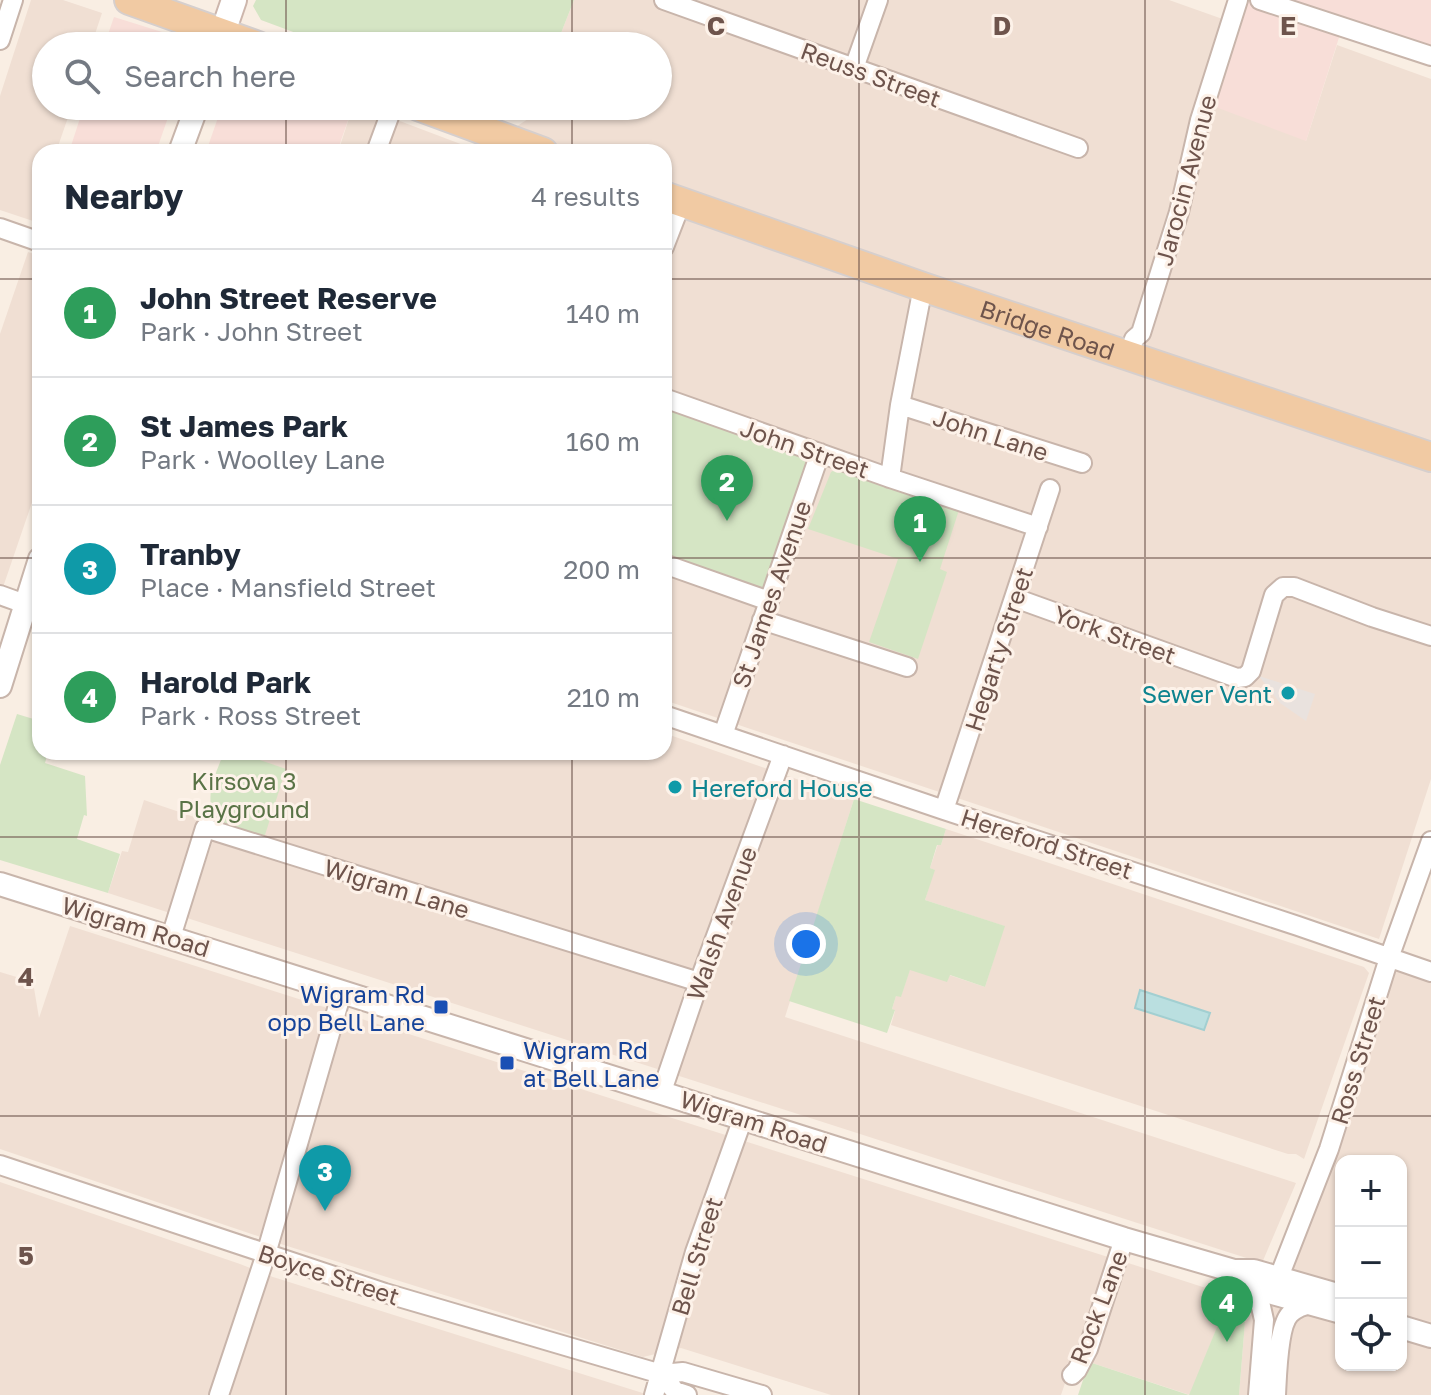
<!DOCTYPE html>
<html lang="en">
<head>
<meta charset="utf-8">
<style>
	body { margin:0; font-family:"Golos Text",sans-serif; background:#f2f2f3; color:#1f2937 }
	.controls { position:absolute; right:24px; bottom:24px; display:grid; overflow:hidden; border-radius:16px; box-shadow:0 2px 6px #0004 }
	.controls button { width:72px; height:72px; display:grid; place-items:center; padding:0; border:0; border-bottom:2px solid #e0e1e3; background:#fff; color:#1f2937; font:40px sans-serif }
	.you { position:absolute; left:806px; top:944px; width:28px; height:28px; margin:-20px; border:6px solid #fff; border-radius:50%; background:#1a73e8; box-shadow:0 0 0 12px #1a73e833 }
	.badge { display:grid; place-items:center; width:52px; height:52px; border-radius:50%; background:#d66256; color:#fff; font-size:26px; font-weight:700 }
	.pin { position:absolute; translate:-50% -66px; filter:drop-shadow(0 2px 4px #0008) }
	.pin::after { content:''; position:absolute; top:42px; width:28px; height:24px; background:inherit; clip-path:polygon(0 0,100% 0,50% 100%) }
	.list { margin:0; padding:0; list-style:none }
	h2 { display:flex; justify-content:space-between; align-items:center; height:104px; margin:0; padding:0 32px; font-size:34px }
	h2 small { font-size:26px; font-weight:400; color:#747a83 }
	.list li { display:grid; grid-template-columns:52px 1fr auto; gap:24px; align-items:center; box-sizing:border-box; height:128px; padding:0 32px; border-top:2px solid #e0e1e3 }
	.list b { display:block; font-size:30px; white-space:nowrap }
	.list p { margin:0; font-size:26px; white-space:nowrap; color:#747a83 }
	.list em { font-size:26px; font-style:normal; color:#747a83 }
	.icon { flex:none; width:44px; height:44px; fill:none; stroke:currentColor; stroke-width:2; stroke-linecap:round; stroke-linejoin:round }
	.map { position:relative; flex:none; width:1431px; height:1395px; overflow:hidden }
	.search { position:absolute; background:#fff; box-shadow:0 2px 6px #0004; left:32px; top:32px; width:640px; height:88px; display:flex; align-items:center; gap:20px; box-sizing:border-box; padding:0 28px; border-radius:44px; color:#747a83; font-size:30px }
	.panel { position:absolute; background:#fff; box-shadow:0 2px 6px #0004; left:32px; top:144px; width:640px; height:616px; border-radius:24px }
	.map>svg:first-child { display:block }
	.residential { fill:#f0dfd3; fill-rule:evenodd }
	.commercial { fill:#f8ded8 }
	.industrial { fill:#e9e2de }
	.green { fill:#d5e5c4 }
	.water { fill:#badfe0; stroke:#a2cfd1; stroke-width:2 }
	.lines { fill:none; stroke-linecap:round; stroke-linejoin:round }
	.minor-casing { stroke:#c8b5ab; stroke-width:22 }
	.tertiary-casing { stroke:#c8b5ab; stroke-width:26 }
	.secondary-casing { stroke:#cdb6ac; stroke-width:28 }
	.primary-casing { stroke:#d6cfcd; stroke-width:32 }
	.minor { stroke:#fff; stroke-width:18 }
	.tertiary { stroke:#fff; stroke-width:22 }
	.secondary { stroke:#fff; stroke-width:24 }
	.primary { stroke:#f1caa3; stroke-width:28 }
	.grid { fill:none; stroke:#6e544c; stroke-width:2; stroke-opacity:0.55 }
	.culture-dot { fill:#0f9aa8; stroke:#fdf2e9; stroke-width:3 }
	.transit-dot { fill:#1a4fb4; stroke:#fdf2e9; stroke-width:3 }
	.labels { text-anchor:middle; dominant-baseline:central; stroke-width:6; stroke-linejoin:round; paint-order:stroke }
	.street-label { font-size:24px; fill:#6e544c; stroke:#fdf2e9 }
	.culture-label { font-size:24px; fill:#0d838f; stroke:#fdf2e9; text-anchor:end }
	.park-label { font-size:24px; fill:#597346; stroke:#fdf2e9 }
	.transit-label { font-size:24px; fill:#164399; stroke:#fdf2e9; text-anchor:end }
	.grid-label { font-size:26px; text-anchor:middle; font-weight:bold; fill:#6e544c; stroke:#fdf2e9; stroke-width:6; stroke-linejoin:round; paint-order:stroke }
</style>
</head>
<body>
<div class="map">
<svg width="1431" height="1395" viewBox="0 0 1431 1395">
	<rect width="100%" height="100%" fill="#f9eee3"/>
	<path class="residential" d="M 31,0 L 63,0 L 102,13 L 91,46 L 46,46 L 46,106 L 72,106 L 56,152 L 40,152 L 40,201 L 33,221 L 0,210 L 0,96 Z
		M 574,0 L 1169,0 L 1231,22 L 1306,141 L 1337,45 L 1431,79 L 1431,779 L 1379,939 L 664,700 L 664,152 L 338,152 L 353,106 L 360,106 L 376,112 L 479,151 L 528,119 L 533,106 L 658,106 L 658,46 L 556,46 Z
		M 28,252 L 40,256 L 40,479 L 0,596 L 0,334 Z
		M 664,733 L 854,799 L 785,1017 L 1296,1183 L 1262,1263 L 187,918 L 213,840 L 257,853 L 236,752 L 664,752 Z
		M 144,800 L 200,819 L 170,913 L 108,893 L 122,851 L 128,852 Z
		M 946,829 L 1364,967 L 1369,973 L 1304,1159 L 1296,1154 L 1288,1154 L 891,1025 L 895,1011 L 892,1009 L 896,996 L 901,996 L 910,969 L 947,981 L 949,975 L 985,987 L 1004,926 L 925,900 L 934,870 L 930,868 L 938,844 L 941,845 Z
		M 70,926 L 1108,1257 L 1061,1395 L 831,1395 L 681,1348 L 643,1357 L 284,1245 L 0,1149 L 0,972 L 33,982 L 39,1018 Z
		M 1389,958 L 1431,972 L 1431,1395 L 1239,1395 L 1245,1322 L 1279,1278 ZM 1341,1161 L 1401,1161 L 1401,1365 L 1341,1365 Z
		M 0,1182 L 240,1264 L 273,1277 L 649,1395 L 0,1395 Z
		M 1125,1262 L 1234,1297 L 1224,1310 L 1190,1395 L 1089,1362 Z"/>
	<path class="commercial" d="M 1238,0 L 1431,0 L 1431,56 L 1342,28 L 1306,141 L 1205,103 Z
		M 114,17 L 194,42 L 193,46 L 104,46 Z
		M 84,106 L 172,106 L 156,152 L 69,152 Z
		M 222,106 L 353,106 L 337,152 L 206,152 Z"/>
	<path class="industrial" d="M 1259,676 L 1315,694 L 1306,721 L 1280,703 Z"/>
	<path class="green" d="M 256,0 L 574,0 L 556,46 L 331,46 L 261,20 L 253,6 Z
		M 664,404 L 795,453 L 805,461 L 806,468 L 764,591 L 664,556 Z
		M 836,469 L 959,510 L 940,569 L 947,572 L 918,659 L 869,642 L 898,559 L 808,529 L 831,472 Z
		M 17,714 L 40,721 L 40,752 L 48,752 L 45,763 L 85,776 L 87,816 L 84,815 L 77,839 L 120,854 L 108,893 L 0,860 L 0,765 Z
		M 224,752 L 237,752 L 286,769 L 264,838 C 251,834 232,831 222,823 C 199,804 216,774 224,752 Z
		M 854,799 L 946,829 L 941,845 L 937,845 L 930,868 L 935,870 L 925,900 L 1005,926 L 985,987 L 950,975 L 947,982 L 910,970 L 901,997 L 896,996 L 892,1009 L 895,1010 L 887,1033 L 789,1001 Z
		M 1224,1310 L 1245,1322 L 1239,1395 L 1078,1395 L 1089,1362 L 1189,1395 Z"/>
	<path class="water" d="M 1140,990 L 1210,1013 L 1204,1030 L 1135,1008 Z"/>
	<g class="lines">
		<g class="minor-casing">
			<path id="minor" d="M 664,0 L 1078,148
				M 1260,0 L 1431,56
				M 0,40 L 13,0
				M 854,68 L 878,0
				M 376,152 L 393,106
				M 0,228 L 40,242
				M 664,247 L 681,203
				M 1129,357 L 1134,339 L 1141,333 L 1179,212 L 1200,120 L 1238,0
				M 664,398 L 890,478 L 1038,527
				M 900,405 L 1082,463
				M 890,478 L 900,405 L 923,287
				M 664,564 L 769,601
				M 0,595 L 25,604
				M 1015,598 L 1237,678 L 1245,677 L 1251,671 L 1274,595 L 1283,587 L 1294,587 L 1372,617 L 1431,636
				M 762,620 L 907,667
				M 664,715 L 944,810 L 1298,926 L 1431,972
				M 723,735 L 820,453
				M 944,810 L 1050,489
				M 171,937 L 205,828 L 699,982
				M 662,1091 L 699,982 L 783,755
				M 0,1165 L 385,1293 L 661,1374 L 683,1372 L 762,1395
				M 1279,1277 L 1329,1149 L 1389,958 L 1431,841
				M 1251,1287 L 1260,1302 L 1264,1320 L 1258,1395
				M 661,1374 L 675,1391 L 687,1395
				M 1072,1375 L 1077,1370 L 1088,1349 L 1124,1239
				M 219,1395 L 266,1254 L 342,992
				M 654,1395 L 695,1252 L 743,1118
				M 1276,1395 C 1277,1377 1278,1326 1290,1314 C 1296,1308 1304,1305 1312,1304"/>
		</g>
		<g class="tertiary-casing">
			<path id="tertiary" d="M 180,152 L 197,106
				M 0,686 L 40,559
				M 0,884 L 1124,1239 L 1234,1271 L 1254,1271 L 1341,1296
				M 1234,1271 L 1251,1287 L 1341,1312
				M 1401,1327 L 1431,1336"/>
		</g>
		<g class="secondary-casing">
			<path id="secondary" d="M 223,32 L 234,0"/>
		</g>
		<g class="primary-casing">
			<g id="primary">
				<path d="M 129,0 L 258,46"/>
				<path d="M 418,106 L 543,152"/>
				<path id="s1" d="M 664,196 L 923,287 L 1431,457"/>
			</g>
		</g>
		<use href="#minor" class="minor"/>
		<use href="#tertiary" class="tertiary"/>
		<use href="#secondary" class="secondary"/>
		<use href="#primary" class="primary"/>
	</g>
	<path class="grid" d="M 286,0 L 286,46M 572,0 L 572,46M 859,0 L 859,1395M 1145,0 L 1145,1395M 286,106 L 286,152M 572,106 L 572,152M 0,279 L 40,279M 664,279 L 1431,279M 0,558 L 40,558M 664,558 L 1431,558M 286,752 L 286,1395M 572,752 L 572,1395M 0,837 L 1431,837M 0,1116 L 1431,1116"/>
	<g class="culture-dot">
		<circle cx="1288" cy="693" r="8"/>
		<circle cx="675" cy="787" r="8"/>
	</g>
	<g class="transit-dot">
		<rect x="433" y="999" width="16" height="16" rx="4"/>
		<rect x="499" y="1055" width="16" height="16" rx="4"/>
	</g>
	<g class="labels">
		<g class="street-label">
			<text transform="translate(871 74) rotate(20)">Reuss Street</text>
			<text transform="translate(1185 180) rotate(-75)">Jarocin Avenue</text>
			<text stroke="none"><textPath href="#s1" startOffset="406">Bridge Road</textPath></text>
			<text transform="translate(991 434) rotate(18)">John Lane</text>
			<text transform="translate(805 448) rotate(19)">John Street</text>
			<text transform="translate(771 594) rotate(-71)">St James Avenue</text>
			<text transform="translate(1115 634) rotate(20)">York Street</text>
			<text transform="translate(998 649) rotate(-72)">Hegarty Street</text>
			<text transform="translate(1047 843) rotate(18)">Hereford Street</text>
			<text transform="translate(397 888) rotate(17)">Wigram Lane</text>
			<text transform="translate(721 923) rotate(-70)">Walsh Avenue</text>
			<text transform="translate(136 926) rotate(17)">Wigram Road</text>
			<text transform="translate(1357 1060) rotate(-73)">Ross Street</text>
			<text transform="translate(754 1121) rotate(18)">Wigram Road</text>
			<text transform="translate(696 1256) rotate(-73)">Bell Street</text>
			<text transform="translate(329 1274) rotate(18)">Boyce Street</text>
			<text transform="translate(1098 1307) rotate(-69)">Rock Lane</text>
		</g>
		<g class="culture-label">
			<text x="1272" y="693">Sewer Vent</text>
			<text x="691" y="787" text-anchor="start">Hereford House</text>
		</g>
		<g class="park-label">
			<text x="244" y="780">Kirsova 3<tspan x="244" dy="28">Playground</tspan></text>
		</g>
		<g class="transit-label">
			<text x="425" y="993">Wigram Rd<tspan x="425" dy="28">opp Bell Lane</tspan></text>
			<text x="523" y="1049" text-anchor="start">Wigram Rd<tspan x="523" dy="28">at Bell Lane</tspan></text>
		</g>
	</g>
	<g class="grid-label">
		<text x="716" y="35">C</text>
		<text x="1002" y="35">D</text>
		<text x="1288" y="35">E</text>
		<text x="26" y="986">4</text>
		<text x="26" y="1265">5</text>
	</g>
</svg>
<div class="controls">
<button>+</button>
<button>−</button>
<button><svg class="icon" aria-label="locate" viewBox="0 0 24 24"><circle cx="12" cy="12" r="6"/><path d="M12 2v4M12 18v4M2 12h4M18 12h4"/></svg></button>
</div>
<div class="you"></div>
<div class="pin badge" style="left:920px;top:562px;background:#2e9e5b">1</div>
<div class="pin badge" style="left:727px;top:521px;background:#2e9e5b">2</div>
<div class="pin badge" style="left:325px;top:1211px;background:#0f9aa8">3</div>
<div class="pin badge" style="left:1227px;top:1342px;background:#2e9e5b">4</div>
<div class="search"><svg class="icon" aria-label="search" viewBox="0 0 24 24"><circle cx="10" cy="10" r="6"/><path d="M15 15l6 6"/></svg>Search here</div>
<section class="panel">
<h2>Nearby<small>4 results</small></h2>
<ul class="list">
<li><span class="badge" style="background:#2e9e5b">1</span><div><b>John Street Reserve</b><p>Park · John Street</p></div><em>140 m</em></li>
<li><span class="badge" style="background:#2e9e5b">2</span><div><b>St James Park</b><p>Park · Woolley Lane</p></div><em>160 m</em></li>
<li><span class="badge" style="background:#0f9aa8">3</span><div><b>Tranby</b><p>Place · Mansfield Street</p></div><em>200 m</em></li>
<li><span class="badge" style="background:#2e9e5b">4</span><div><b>Harold Park</b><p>Park · Ross Street</p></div><em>210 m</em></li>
</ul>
</section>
</div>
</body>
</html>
